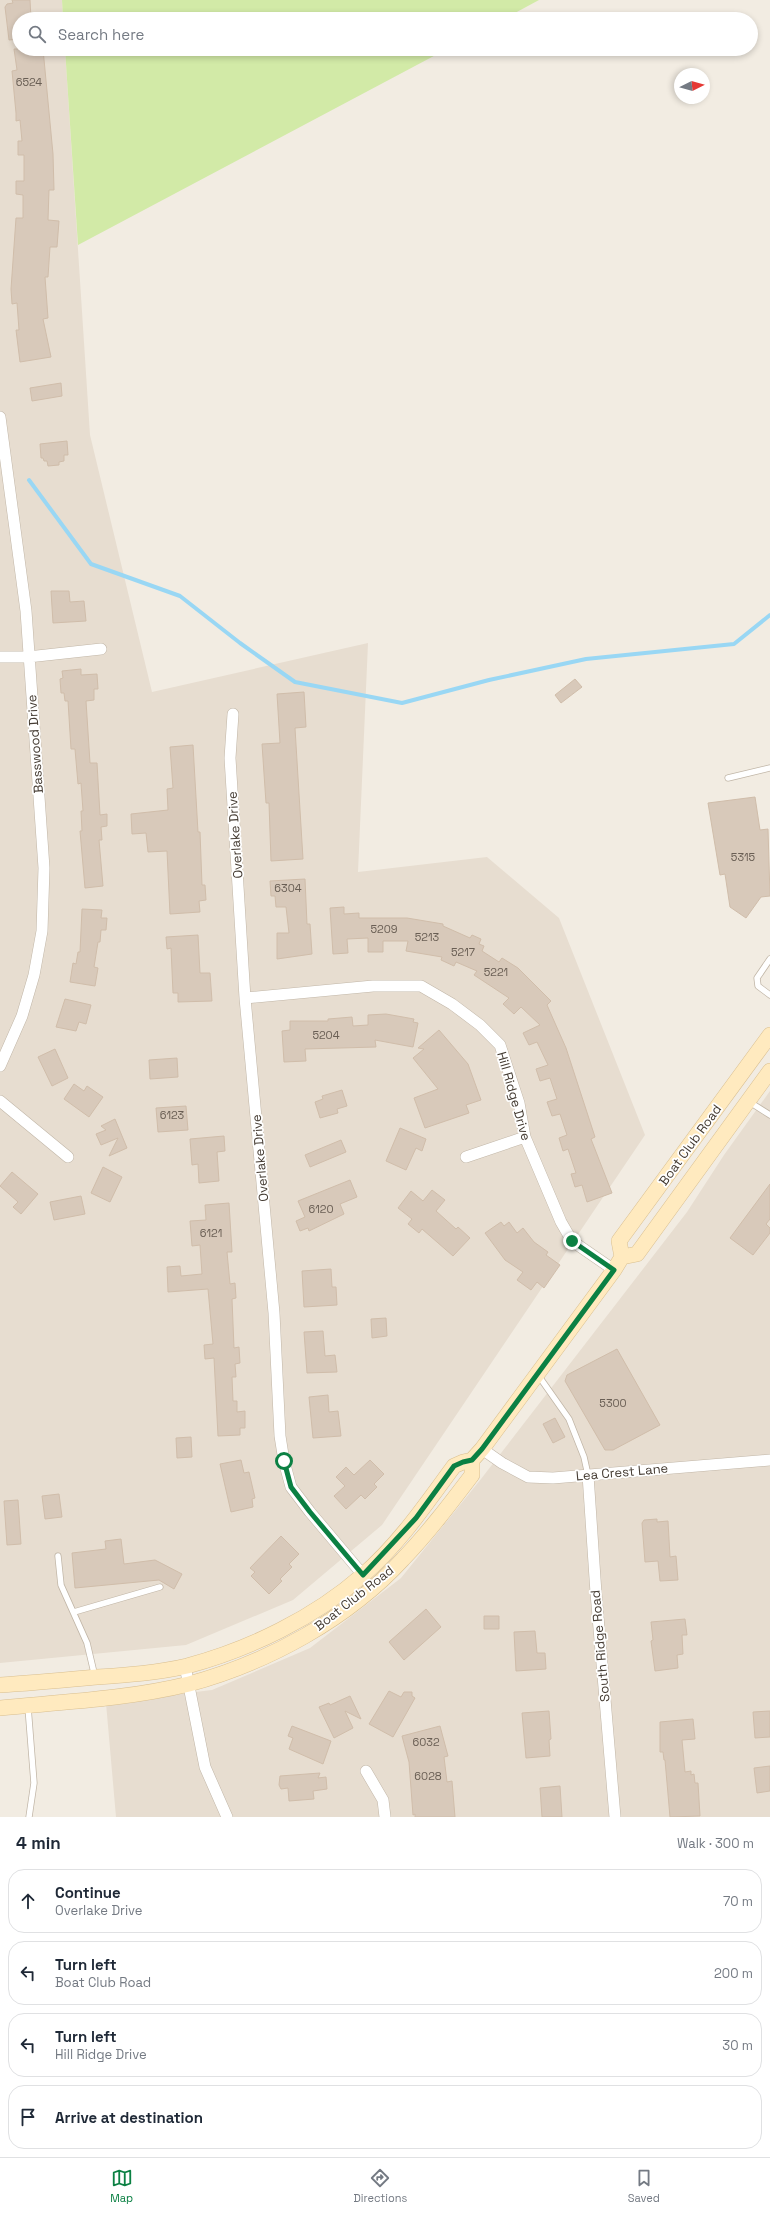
<!DOCTYPE html>
<html lang="en">
<head>
<meta charset="utf-8">
<style>
	body { margin:0; font-family:"Space Grotesk",sans-serif; background:#f2f2f3; color:#1f2937 }
	.compass { position:absolute; left:674px; top:68px; width:36px; height:36px; border-radius:50%; background:#fff; box-shadow:0 2px 6px #0003; rotate:85deg }
	.stop { position:absolute; width:12px; height:12px; margin:-9px; border:3px solid #0b8043; border-radius:50%; background:#fff }
	.stop.end { background:#0b8043; border-color:#fff; box-shadow:0 1px 4px #0008 }
	.list { margin:0; padding:0; list-style:none }
	h2 { display:flex; justify-content:space-between; align-items:center; height:52px; margin:0; padding:0 16px; font-size:17px }
	h2 small { font-size:13px; font-weight:400; color:#747a83 }
	.list li { display:grid; grid-template-columns:26px 1fr auto; gap:12px; align-items:center; box-sizing:border-box; height:64px; margin:0 8px 8px; padding:0 8px; border:1px solid #e0e1e3; border-radius:16px }
	.list b { display:block; font-size:15px; white-space:nowrap }
	.list p { margin:0; font-size:13px; white-space:nowrap; color:#747a83 }
	.list em { font-size:13px; font-style:normal; color:#747a83 }
	.icon { flex:none; width:22px; height:22px; fill:none; stroke:currentColor; stroke-width:2; stroke-linecap:round; stroke-linejoin:round }
	.map { position:relative; flex:none; width:770px; height:1817px; overflow:hidden }
	.search { position:absolute; background:#fff; box-shadow:0 2px 6px #0003; left:12px; right:12px; top:12px; height:44px; display:flex; align-items:center; gap:10px; box-sizing:border-box; padding:0 14px; border-radius:22px; color:#747a83; font-size:15px }
	.sheet { height:340px; background:#fff }
	nav { display:flex; justify-content:space-around; align-items:center; box-sizing:border-box; height:56px; border-top:1px solid #e0e1e3; background:#fff; font-size:11px; color:#747a83 }
	nav a { display:grid; justify-items:center; gap:2px }
	nav .on { color:#0b8043 }
	.map>svg:first-child { display:block }
	.residential { fill:#e7ddd0 }
	.green { fill:#d2eaa7 }
	.lines { fill:none; stroke-linecap:round; stroke-linejoin:round }
	.stream { stroke:#99d7f4; stroke-width:4 }
	.building { fill:#d8c9ba; stroke:#d0bdaa }
	.lane-casing { stroke:#c1b6a7; stroke-width:7 }
	.street-casing { stroke:#c1b6a7; stroke-width:12 }
	.secondary-casing { stroke:#d9bf90; stroke-width:16 }
	.lane { stroke:#fff; stroke-width:5.5 }
	.street { stroke:#fff; stroke-width:11 }
	.secondary { stroke:#ffeabf; stroke-width:15 }
	.route { stroke:#0b8043; stroke-width:5 }
	.labels { text-anchor:middle; dominant-baseline:central; stroke-width:3.5; stroke-linejoin:round; paint-order:stroke }
	.number-label { font-size:11px; fill:#695e54 }
	.street-label { font-size:13px; fill:#443b32; stroke:#fff }
</style>
</head>
<body>
<div class="map">
<svg width="770" height="1817" viewBox="0 0 770 1817">
	<rect width="100%" height="100%" fill="#f2ece2"/>
	<path class="residential" d="M 0,0 L 62,0 L 63,19 L 19,19 L 19,49 L 65,49 L 90,435 L 152,692 L 368,643 L 358,872 L 487,857 L 559,918 L 645,1135 L 382,1525 L 293,1600 L 186,1645 L 0,1663 Z
		M 770,1091 L 770,1817 L 116,1817 L 106,1703 L 212,1690 L 310,1648 L 401,1578 L 481,1479 L 687,1212 L 724,1155 Z"/>
	<path class="green" d="M 62,0 L 539,0 L 504,19 L 63,19 Z
		M 65,49 L 447,49 L 78,245 Z"/>
	<g class="lines">
		<path class="stream" d="M 29,480 L 91,564 L 180,596 L 240,643 L 295,682 L 402,703 L 489,680 L 586,659 L 734,644 L 770,615"/>
	</g>
	<path class="building" d="M 12,0 L 30,0 L 31,18 L 19,19 L 19,39 L 9,40 L 5,7 L 7,4 L 13,3 Z
		M 14,49 L 43,49 L 53,154 L 54,190 L 49,190 L 48,220 L 59,221 L 57,247 L 50,247 L 48,277 L 45,277 L 48,318 L 43,319 L 51,357 L 20,362 L 16,330 L 19,330 L 17,303 L 12,304 L 11,289 L 16,218 L 23,218 L 23,195 L 16,194 L 16,181 L 24,181 L 24,155 L 18,155 L 18,141 L 22,141 L 20,120 L 16,121 L 16,113 L 12,71 L 17,70 Z
		M 61,383 L 62,396 L 32,401 L 30,388 Z
		M 67,441 L 68,455 L 64,455 L 64,461 L 59,462 L 59,465 L 48,466 L 47,461 L 44,461 L 43,458 L 41,458 L 40,444 Z
		M 51,591 L 69,591 L 70,602 L 84,601 L 86,621 L 53,623 Z
		M 81,669 L 81,675 L 97,674 L 98,689 L 94,689 L 94,700 L 86,701 L 90,763 L 97,763 L 100,815 L 107,814 L 107,826 L 101,827 L 102,840 L 99,840 L 103,886 L 85,888 L 80,831 L 82,831 L 81,811 L 83,811 L 81,783 L 78,784 L 75,749 L 71,749 L 68,701 L 65,701 L 64,693 L 61,693 L 60,679 L 63,678 L 62,671 Z
		M 575,679 L 582,687 L 561,703 L 555,695 Z
		M 304,692 L 306,727 L 295,728 L 303,859 L 271,861 L 269,803 L 266,803 L 262,744 L 280,743 L 277,694 Z
		M 193,745 L 198,832 L 200,832 L 202,885 L 205,885 L 206,900 L 199,901 L 200,912 L 170,914 L 167,851 L 148,852 L 146,833 L 132,834 L 131,814 L 168,810 L 167,789 L 173,788 L 170,747 Z
		M 755,797 L 760,830 L 768,829 L 770,896 L 761,897 L 746,918 L 730,907 L 725,874 L 720,875 L 708,803 Z
		M 305,879 L 307,924 L 310,924 L 312,954 L 277,959 L 277,933 L 289,933 L 286,907 L 276,907 L 275,896 L 271,896 L 270,881 Z
		M 344,907 L 344,914 L 359,913 L 359,918 L 407,918 L 443,924 L 443,926 L 470,938 L 472,935 L 481,939 L 479,944 L 484,946 L 482,951 L 499,962 L 502,958 L 518,968 L 551,1001 L 547,1005 L 566,1048 L 595,1137 L 591,1139 L 612,1193 L 587,1202 L 582,1185 L 575,1187 L 571,1174 L 576,1173 L 568,1149 L 563,1151 L 559,1138 L 567,1135 L 560,1114 L 552,1116 L 547,1102 L 557,1099 L 550,1078 L 540,1081 L 536,1069 L 548,1065 L 537,1042 L 529,1045 L 523,1033 L 540,1025 L 521,1007 L 514,1014 L 503,1004 L 509,998 L 474,975 L 477,971 L 456,962 L 454,966 L 441,960 L 442,957 L 406,951 L 408,941 L 383,941 L 383,952 L 368,952 L 368,938 L 347,939 L 348,953 L 333,954 L 330,908 Z
		M 82,909 L 102,910 L 101,918 L 107,918 L 106,930 L 101,930 L 100,942 L 98,942 L 94,967 L 98,968 L 95,986 L 70,982 L 73,963 L 76,964 L 78,952 L 80,952 Z
		M 198,935 L 200,973 L 210,973 L 212,1001 L 178,1002 L 178,993 L 173,993 L 171,948 L 167,949 L 166,937 Z
		M 65,999 L 91,1005 L 86,1024 L 79,1022 L 76,1031 L 56,1027 Z
		M 386,1014 L 414,1019 L 413,1022 L 418,1023 L 413,1047 L 375,1040 L 376,1047 L 305,1049 L 306,1061 L 284,1062 L 282,1031 L 290,1030 L 290,1021 L 328,1021 L 328,1019 L 352,1017 L 353,1026 L 368,1025 L 368,1015 Z
		M 439,1030 L 468,1064 L 481,1100 L 466,1105 L 469,1113 L 425,1128 L 414,1098 L 438,1089 L 413,1058 L 424,1049 L 418,1048 Z
		M 55,1049 L 68,1078 L 52,1086 L 38,1057 Z
		M 177,1058 L 178,1077 L 150,1079 L 149,1060 Z
		M 74,1084 L 84,1091 L 87,1086 L 103,1097 L 89,1117 L 64,1099 Z
		M 342,1090 L 347,1106 L 337,1109 L 338,1113 L 320,1118 L 315,1102 L 323,1099 L 322,1096 Z
		M 186,1106 L 188,1130 L 158,1132 L 156,1108 Z
		M 115,1119 L 127,1148 L 109,1156 L 118,1138 L 101,1145 L 96,1134 L 106,1130 L 101,1126 Z
		M 400,1128 L 426,1139 L 422,1151 L 416,1148 L 406,1170 L 386,1161 Z
		M 224,1136 L 225,1151 L 217,1152 L 219,1181 L 199,1183 L 198,1164 L 192,1165 L 190,1139 Z
		M 341,1140 L 346,1152 L 310,1167 L 305,1155 Z
		M 103,1167 L 122,1177 L 110,1202 L 91,1193 Z
		M 12,1172 L 38,1194 L 21,1214 L 13,1207 L 18,1202 L 0,1186 Z
		M 350,1180 L 357,1197 L 340,1204 L 344,1214 L 309,1231 L 308,1228 L 300,1231 L 296,1221 L 305,1217 L 298,1201 Z
		M 770,1184 L 770,1219 L 766,1224 L 770,1228 L 770,1233 L 753,1255 L 730,1238 Z
		M 432,1190 L 445,1200 L 436,1211 L 456,1229 L 458,1227 L 470,1238 L 453,1256 L 422,1229 L 419,1233 L 408,1224 L 412,1219 L 398,1208 L 411,1191 L 423,1201 Z
		M 81,1196 L 85,1214 L 54,1220 L 50,1202 Z
		M 229,1203 L 232,1252 L 227,1252 L 230,1284 L 235,1283 L 236,1298 L 232,1299 L 234,1348 L 239,1347 L 240,1363 L 235,1364 L 236,1377 L 232,1377 L 233,1401 L 237,1401 L 237,1412 L 245,1411 L 245,1428 L 240,1428 L 240,1435 L 218,1436 L 214,1358 L 205,1359 L 204,1345 L 213,1344 L 208,1289 L 168,1292 L 167,1267 L 180,1266 L 181,1276 L 202,1274 L 200,1245 L 192,1246 L 190,1221 L 206,1220 L 205,1205 Z
		M 501,1222 L 504,1226 L 509,1222 L 517,1233 L 523,1228 L 534,1242 L 548,1252 L 546,1255 L 560,1265 L 544,1288 L 537,1282 L 531,1290 L 517,1280 L 523,1272 L 505,1260 L 485,1233 Z
		M 331,1269 L 332,1287 L 336,1287 L 337,1305 L 304,1307 L 302,1271 Z
		M 386,1318 L 387,1336 L 372,1338 L 371,1319 Z
		M 323,1331 L 325,1356 L 335,1355 L 337,1372 L 307,1373 L 304,1332 Z
		M 617,1349 L 660,1425 L 613,1450 L 605,1450 L 565,1381 L 567,1375 Z
		M 328,1395 L 329,1412 L 338,1411 L 341,1436 L 313,1438 L 309,1397 Z
		M 555,1418 L 565,1437 L 553,1443 L 543,1424 Z
		M 191,1437 L 192,1457 L 177,1458 L 176,1438 Z
		M 241,1460 L 244,1473 L 249,1472 L 255,1498 L 252,1499 L 253,1507 L 231,1512 L 220,1464 Z
		M 370,1460 L 384,1474 L 374,1484 L 377,1487 L 365,1499 L 361,1495 L 346,1509 L 334,1496 L 345,1486 L 336,1477 L 346,1467 L 354,1475 Z
		M 59,1494 L 62,1517 L 45,1519 L 42,1496 Z
		M 18,1500 L 21,1544 L 7,1545 L 4,1501 Z
		M 657,1519 L 657,1522 L 668,1521 L 670,1557 L 676,1556 L 678,1580 L 660,1581 L 658,1561 L 645,1562 L 642,1523 L 644,1520 Z
		M 281,1536 L 299,1554 L 289,1564 L 292,1567 L 280,1579 L 282,1581 L 269,1594 L 251,1576 L 255,1572 L 250,1568 Z
		M 121,1539 L 124,1564 L 155,1560 L 182,1574 L 174,1589 L 159,1580 L 75,1588 L 72,1553 L 106,1549 L 105,1541 Z
		M 426,1609 L 441,1627 L 404,1660 L 389,1642 Z
		M 484,1616 L 499,1616 L 499,1629 L 484,1629 Z
		M 685,1619 L 687,1635 L 682,1635 L 683,1654 L 677,1655 L 678,1668 L 655,1671 L 651,1641 L 653,1640 L 651,1622 Z
		M 535,1631 L 537,1653 L 545,1653 L 546,1669 L 516,1671 L 514,1632 Z
		M 389,1691 L 401,1697 L 404,1692 L 412,1692 L 412,1696 L 415,1698 L 393,1737 L 369,1724 Z
		M 350,1696 L 361,1719 L 345,1711 L 353,1728 L 334,1738 L 319,1707 L 329,1703 L 330,1705 Z
		M 549,1711 L 551,1739 L 549,1740 L 550,1756 L 526,1758 L 522,1713 Z
		M 770,1711 L 770,1737 L 755,1738 L 753,1712 Z
		M 693,1719 L 695,1739 L 682,1740 L 685,1772 L 691,1771 L 691,1775 L 694,1774 L 695,1783 L 698,1783 L 700,1816 L 670,1817 L 665,1760 L 664,1760 L 663,1752 L 660,1752 L 660,1722 Z
		M 292,1726 L 331,1741 L 323,1764 L 289,1749 L 293,1738 L 288,1736 Z
		M 440,1726 L 448,1756 L 444,1757 L 447,1782 L 452,1781 L 455,1817 L 415,1817 L 415,1814 L 413,1815 L 409,1762 L 402,1736 Z
		M 770,1766 L 770,1791 L 757,1793 L 754,1768 Z
		M 320,1773 L 318,1778 L 326,1777 L 327,1789 L 313,1791 L 314,1799 L 289,1801 L 288,1788 L 281,1789 L 279,1785 L 280,1776 Z
		M 560,1786 L 562,1817 L 542,1817 L 540,1788 Z"/>
	<g class="lines">
		<g class="lane-casing">
			<path id="lane" d="M 728,778 L 770,768
				M 770,959 L 757,978 L 758,986 L 770,995
				M 748,1101 L 770,1115
				M 538,1375 L 569,1419 L 584,1457 L 588,1475
				M 58,1556 L 61,1585 L 87,1643 L 95,1677
				M 74,1612 L 160,1587
				M 28,1707 L 34,1783 L 29,1817"/>
		</g>
		<g class="street-casing">
			<path id="street" d="M 0,417 L 26,611 L 44,868 L 42,931 L 34,975 L 22,1016 L 0,1066
				M 0,657 L 28,657 L 101,649
				M 233,714 L 230,758 L 245,998 L 274,1313 L 280,1436 L 284,1461 L 291,1487 L 310,1512 L 363,1575
				M 245,998 L 373,986 L 421,986 L 452,1004 L 480,1025 L 500,1045 L 519,1103 L 525,1137 L 561,1222 L 572,1241 L 614,1270
				M 0,1101 L 68,1157
				M 466,1157 L 525,1137
				M 482,1449 L 502,1463 L 528,1477 L 553,1478 L 770,1460
				M 588,1475 L 596,1593 L 615,1817
				M 185,1666 L 205,1767 L 227,1817
				M 366,1771 L 383,1800 L 385,1817"/>
		</g>
		<g class="secondary-casing">
			<path id="secondary" d="M 622,1257 L 637,1254 L 770,1071
				M 0,1685 C 32,1683 64,1680 97,1677 C 127,1675 157,1673 187,1666 C 250,1649 314,1618 363,1575 C 399,1544 426,1504 454,1466 L 463,1462 L 472,1460 L 482,1449 L 614,1270 L 622,1257 L 619,1241 L 770,1035
				M 0,1708 C 62,1702 128,1699 189,1684 C 267,1663 348,1619 403,1559 C 428,1533 450,1504 472,1475 L 472,1460"/>
		</g>
		<use href="#lane" class="lane"/>
		<use href="#street" class="street"/>
		<use href="#secondary" class="secondary"/>
	</g>
	<g class="lines">
		<path class="route" d="M 284,1461 L 291,1487 L 310,1512 L 363,1575 L 416,1518 L 454,1466 L 463,1462 L 472,1460 L 482,1449 L 614,1270 L 572,1241"/>
	</g>
	<g class="labels">
		<g class="number-label">
			<text x="29" y="82">6524</text>
			<text x="743" y="857">5315</text>
			<text x="288" y="888">6304</text>
			<text x="384" y="929">5209</text>
			<text x="427" y="937">5213</text>
			<text x="463" y="952">5217</text>
			<text x="496" y="972">5221</text>
			<text x="326" y="1035">5204</text>
			<text x="172" y="1115">6123</text>
			<text x="321" y="1209">6120</text>
			<text x="211" y="1233">6121</text>
			<text x="613" y="1403">5300</text>
			<text x="426" y="1742">6032</text>
			<text x="428" y="1776">6028</text>
		</g>
		<g class="street-label">
			<text transform="translate(35 744) rotate(-94)">Basswood Drive</text>
			<text transform="translate(235 835) rotate(-94)">Overlake Drive</text>
			<text transform="translate(514 1096) rotate(74)">Hill Ridge Drive</text>
			<text transform="translate(690 1145) rotate(-54)">Boat Club Road</text>
			<text transform="translate(260 1158) rotate(-95)">Overlake Drive</text>
			<text transform="translate(622 1472) rotate(-5)">Lea Crest Lane</text>
			<text transform="translate(354 1598) rotate(-38)">Boat Club Road</text>
			<text transform="translate(600 1646) rotate(-95)">South Ridge Road</text>
		</g>
	</g>
</svg>
<svg class="compass" viewBox="-18 -18 36 36"><path d="M0-13l5 13h-10z" fill="#e53935"/><path d="M0 13l5-13h-10z" fill="#747a83"/></svg>
<div class="stop" style="left:284px;top:1461px"></div>
<div class="stop end" style="left:572px;top:1241px"></div>
<div class="search"><svg class="icon" aria-label="search" viewBox="0 0 24 24"><circle cx="10" cy="10" r="6"/><path d="M15 15l6 6"/></svg>Search here</div>
</div>
<section class="sheet">
<h2>4 min<small>Walk · 300 m</small></h2>
<ul class="list">
<li><svg class="icon" aria-label="ahead" viewBox="0 0 24 24"><path d="M12 20V5M6 11l6-6 6 6"/></svg><div><b>Continue</b><p>Overlake Drive</p></div><em>70 m</em></li>
<li><svg class="icon" aria-label="left" viewBox="0 0 24 24"><path d="M17 20v-9H6M10 6l-5 5 5 5"/></svg><div><b>Turn left</b><p>Boat Club Road</p></div><em>200 m</em></li>
<li><svg class="icon" aria-label="left" viewBox="0 0 24 24"><path d="M17 20v-9H6M10 6l-5 5 5 5"/></svg><div><b>Turn left</b><p>Hill Ridge Drive</p></div><em>30 m</em></li>
<li><svg class="icon" aria-label="arrive" viewBox="0 0 24 24"><path d="M6 21V4h12l-3 4 3 4H6"/></svg><div><b>Arrive at destination</b></div></li>
</ul>
</section>
<nav>
<a class="on"><svg class="icon" aria-label="map" viewBox="0 0 24 24"><path d="M3 6l6-2 6 2 6-2v14l-6 2-6-2-6 2zM9 4v14M15 6v14"/></svg>Map</a>
<a><svg class="icon" aria-label="directions" viewBox="0 0 24 24"><path d="M12 3l9 9-9 9-9-9zM9 14v-3h6M13 9l2 2-2 2"/></svg>Directions</a>
<a><svg class="icon" aria-label="saved" viewBox="0 0 24 24"><path d="M7 4h10v16l-5-4-5 4z"/></svg>Saved</a>
</nav>
</body>
</html>
